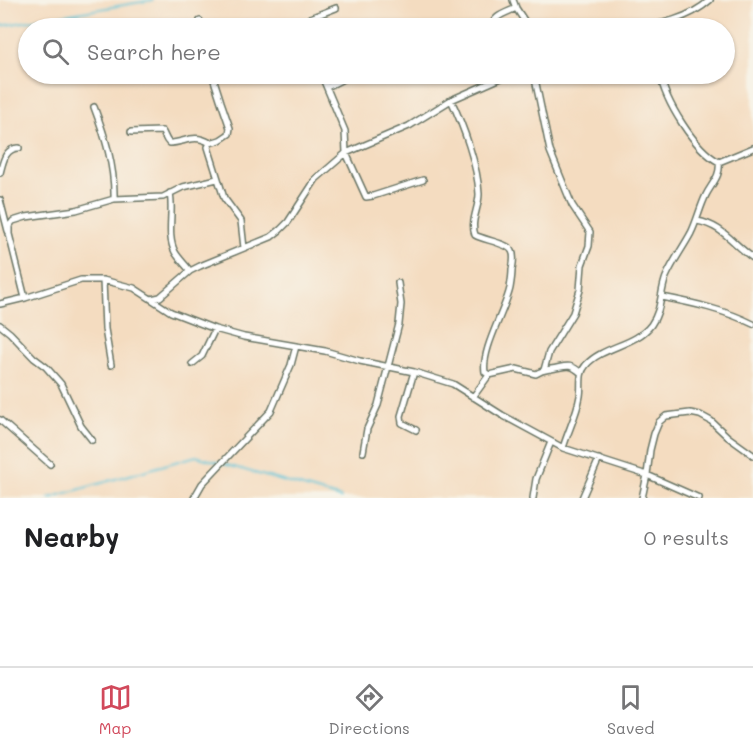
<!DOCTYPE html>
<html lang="en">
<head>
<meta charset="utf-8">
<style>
	body { margin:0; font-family:Mali,sans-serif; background:#f6f6f6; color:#202124 }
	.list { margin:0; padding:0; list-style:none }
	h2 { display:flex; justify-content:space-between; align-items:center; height:78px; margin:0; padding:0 24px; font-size:26px }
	h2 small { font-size:20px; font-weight:400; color:#757577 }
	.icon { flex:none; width:33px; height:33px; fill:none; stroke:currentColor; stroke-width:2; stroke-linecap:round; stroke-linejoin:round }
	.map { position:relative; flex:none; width:753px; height:498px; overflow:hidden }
	.search { position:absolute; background:#fff; box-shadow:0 2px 4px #0004; left:18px; right:18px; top:18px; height:66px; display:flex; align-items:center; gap:15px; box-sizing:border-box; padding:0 21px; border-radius:33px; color:#757577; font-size:22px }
	.sheet { height:168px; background:#fff }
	nav { display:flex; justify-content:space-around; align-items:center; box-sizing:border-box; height:84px; border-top:2px solid #e0e0e0; background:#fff; font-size:16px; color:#757577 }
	nav a { display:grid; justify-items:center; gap:3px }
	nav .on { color:#d1495b }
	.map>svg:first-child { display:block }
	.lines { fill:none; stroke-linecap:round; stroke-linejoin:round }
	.stream { stroke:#5bc3d7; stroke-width:2 }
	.minor-casing { stroke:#6a7565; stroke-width:8 }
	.minor { stroke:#fff; stroke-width:5 }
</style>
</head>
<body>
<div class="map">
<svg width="753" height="498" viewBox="0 0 753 498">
	<rect width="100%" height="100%" fill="#f7f3e8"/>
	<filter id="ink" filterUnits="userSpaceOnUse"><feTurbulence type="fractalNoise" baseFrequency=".0167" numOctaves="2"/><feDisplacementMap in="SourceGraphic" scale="12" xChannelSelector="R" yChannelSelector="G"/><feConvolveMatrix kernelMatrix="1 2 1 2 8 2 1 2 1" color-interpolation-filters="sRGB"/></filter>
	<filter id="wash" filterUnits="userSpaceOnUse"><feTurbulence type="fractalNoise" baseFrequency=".008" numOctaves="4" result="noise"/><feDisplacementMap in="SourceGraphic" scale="24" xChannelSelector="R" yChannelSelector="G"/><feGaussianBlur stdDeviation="1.35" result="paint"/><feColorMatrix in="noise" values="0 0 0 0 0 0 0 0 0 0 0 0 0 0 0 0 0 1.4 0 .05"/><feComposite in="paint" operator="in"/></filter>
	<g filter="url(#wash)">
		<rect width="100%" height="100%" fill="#f4dcc0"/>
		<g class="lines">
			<path class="stream" d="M 0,26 L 153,0
				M 49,498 L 196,456 L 341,498"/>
		</g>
	</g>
	<g filter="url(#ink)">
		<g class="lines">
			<g class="minor-casing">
				<path id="minor" d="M 513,0 L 516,8 L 529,28
					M 200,21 L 202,28
					M 309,28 L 307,23 L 310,18 L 336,8
					M 492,28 C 492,16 506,13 516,8
					M 633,28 C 660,25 689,19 710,0
					M 212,74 L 221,102 L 230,128 L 229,134 L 220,140 L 210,143 L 208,147 L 224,198 L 241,221 L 244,248
					M 321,74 L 345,131 L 346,153 L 366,197 L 373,196 L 423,180
					M 534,74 L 550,151 L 572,205 L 590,232 L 589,246 L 582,265 L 580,290 L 573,313 L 549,352 L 544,370
					M 660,74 C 665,101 694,149 719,162 L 753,148
					M 263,76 L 276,74
					M 327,87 L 353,74
					M 451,100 C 463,125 478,166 479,194 C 479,208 470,221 475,235 C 483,240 508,243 512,251 C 515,256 513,264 512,270 C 512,276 511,282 510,288 C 505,311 481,350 485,372 L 489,375
					M 94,107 C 105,136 115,167 114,199
					M 131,132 L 162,131 C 165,135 165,139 169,143 C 185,143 193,133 210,143
					M 0,173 C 3,162 5,148 19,148
					M 170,193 C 174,212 166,235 175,252 C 179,259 186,265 190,271
					M 0,200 L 8,231
					M 697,221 C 722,225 733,244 753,258
					M 103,280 L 105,329 L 111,365
					M 662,297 C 693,303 725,310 753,324
					M 25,298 L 9,234 L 9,226 L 13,221 L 26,217 L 76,210 L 114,199 L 163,197 L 183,187 L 217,179
					M 151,299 L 160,297 L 190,271 L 200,266 L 271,237 L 280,230 L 288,222 L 316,179 L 346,153 L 409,126 L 451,100 L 501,78 L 508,74
					M 0,304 L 25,298 L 81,280 L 103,280 L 134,288 L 171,312 L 215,329 L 244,337 L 325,351 L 360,361 L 414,372 L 453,384 L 502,415 L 563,448 L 647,475 L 699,498
					M 0,325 L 10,333 L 34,358 L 46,367 L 61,384 L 81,426 L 92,440
					M 192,364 L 202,356 L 215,329
					M 414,372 L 401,416 L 402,423 L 416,430
					M 473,397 L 489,375 L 516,369 L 536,374 C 542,370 545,370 551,369 C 565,367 569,362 581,373
					M 0,420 L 50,464
					M 563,448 C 568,431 577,414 580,396 C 582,385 578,374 586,365 C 603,346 635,346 651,325 C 662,310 660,292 666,277 C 673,261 683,248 691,233 C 697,221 700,207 706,195 C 712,183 721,176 719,162
					M 363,452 L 367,429 L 378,405 L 399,324 L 401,304 L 398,283
					M 194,498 L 202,484 L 271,411 L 291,365 L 296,346
					M 533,498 L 536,479 L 551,442
					M 582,498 L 599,459
					M 642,498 L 647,475 L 650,450 L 654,434 L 659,422 L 666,416 L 690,413 L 700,415 L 711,421 L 728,437 L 753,455"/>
			</g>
			<use href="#minor" class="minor"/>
		</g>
	</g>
</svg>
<div class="search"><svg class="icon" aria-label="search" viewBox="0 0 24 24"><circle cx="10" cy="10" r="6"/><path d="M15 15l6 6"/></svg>Search here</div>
</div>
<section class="sheet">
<h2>Nearby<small>0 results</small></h2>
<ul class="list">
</ul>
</section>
<nav>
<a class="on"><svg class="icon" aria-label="map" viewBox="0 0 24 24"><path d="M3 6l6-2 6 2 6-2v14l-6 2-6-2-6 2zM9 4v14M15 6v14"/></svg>Map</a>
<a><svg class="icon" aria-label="directions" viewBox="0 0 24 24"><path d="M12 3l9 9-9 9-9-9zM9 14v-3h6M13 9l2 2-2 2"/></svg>Directions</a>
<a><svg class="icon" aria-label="saved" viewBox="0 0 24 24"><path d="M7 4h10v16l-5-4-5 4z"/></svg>Saved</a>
</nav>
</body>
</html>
